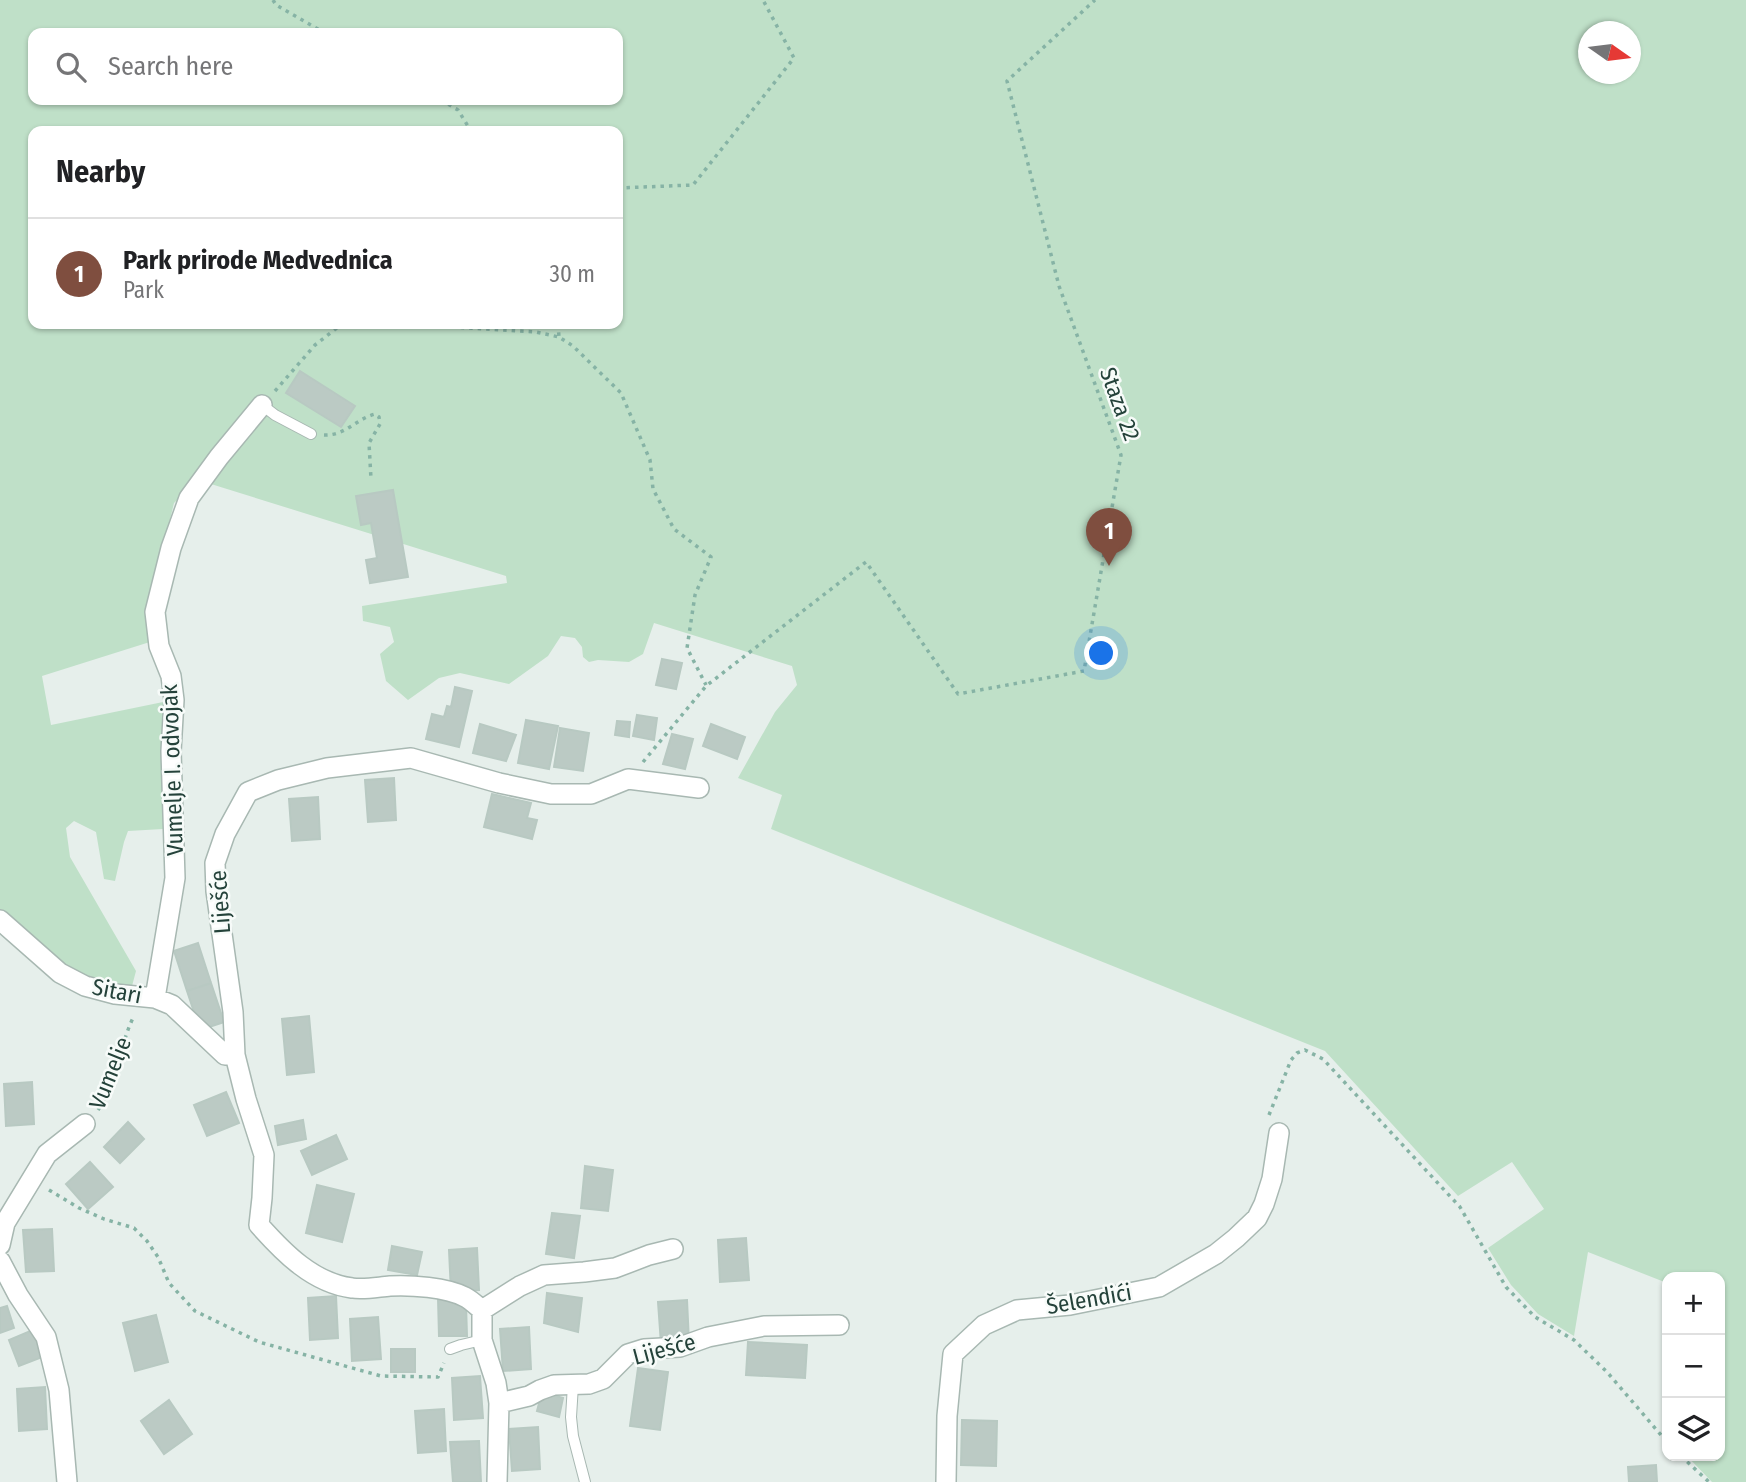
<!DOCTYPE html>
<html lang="en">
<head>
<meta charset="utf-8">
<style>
	body { margin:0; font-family:"Fira Sans Condensed",sans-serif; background:#f6f6f6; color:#202124 }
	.controls { position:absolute; right:21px; bottom:21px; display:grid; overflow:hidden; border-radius:14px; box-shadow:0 2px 5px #0004 }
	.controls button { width:63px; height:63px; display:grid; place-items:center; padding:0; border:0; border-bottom:2px solid #e0e0e0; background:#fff; color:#202124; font:35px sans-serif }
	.compass { position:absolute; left:1578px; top:21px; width:63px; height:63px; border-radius:50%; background:#fff; box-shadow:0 2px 5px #0004; rotate:104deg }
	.you { position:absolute; left:1102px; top:654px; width:24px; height:24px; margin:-18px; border:5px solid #fff; border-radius:50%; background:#1a73e8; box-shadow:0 0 0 10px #1a73e833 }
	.badge { display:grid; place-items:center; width:46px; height:46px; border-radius:50%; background:#7f4e3f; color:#fff; font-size:23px; font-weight:700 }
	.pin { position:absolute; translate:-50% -58px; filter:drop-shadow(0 2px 4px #0008) }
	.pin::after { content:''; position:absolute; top:37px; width:24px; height:21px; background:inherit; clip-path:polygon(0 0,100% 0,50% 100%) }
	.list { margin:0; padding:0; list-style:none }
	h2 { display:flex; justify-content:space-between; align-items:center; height:91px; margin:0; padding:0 28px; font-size:30px }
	h2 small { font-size:23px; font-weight:400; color:#757577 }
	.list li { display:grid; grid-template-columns:46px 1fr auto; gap:21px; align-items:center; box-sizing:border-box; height:112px; padding:0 28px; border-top:2px solid #e0e0e0 }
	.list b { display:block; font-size:26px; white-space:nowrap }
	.list p { margin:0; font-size:23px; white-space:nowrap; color:#757577 }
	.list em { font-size:23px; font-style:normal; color:#757577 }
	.icon { flex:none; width:38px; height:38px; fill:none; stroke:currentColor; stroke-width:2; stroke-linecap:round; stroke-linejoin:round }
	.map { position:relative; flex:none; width:1746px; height:1482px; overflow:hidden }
	.search { position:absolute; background:#fff; box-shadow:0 2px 5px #0004; left:28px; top:28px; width:595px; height:77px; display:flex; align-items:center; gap:18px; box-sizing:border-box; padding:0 24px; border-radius:14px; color:#757577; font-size:26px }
	.panel { position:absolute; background:#fff; box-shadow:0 2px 5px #0004; left:28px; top:126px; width:595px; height:203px; border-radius:14px }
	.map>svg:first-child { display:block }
	.green { fill:#bfe0c8; fill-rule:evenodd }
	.building { fill:#bbcac4; stroke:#b8c9c2; stroke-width:2 }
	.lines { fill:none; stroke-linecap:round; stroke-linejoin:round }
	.lane-casing { stroke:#a8b8b2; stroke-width:12 }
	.street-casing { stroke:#a8b8b2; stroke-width:22 }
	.path { stroke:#86b3a5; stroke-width:3.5; stroke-dasharray:3.5 5; stroke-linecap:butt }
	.lane { stroke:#fff; stroke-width:10 }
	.street { stroke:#fff; stroke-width:19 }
	.labels { text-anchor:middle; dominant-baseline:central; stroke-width:5; stroke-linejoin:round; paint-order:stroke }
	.street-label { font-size:23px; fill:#24423a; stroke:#f7fbf9 }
</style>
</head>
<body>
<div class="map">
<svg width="1746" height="1482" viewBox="0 0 1746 1482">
	<rect width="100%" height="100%" fill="#e6efeb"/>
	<path class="green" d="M 0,0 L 1746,0 L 1746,1482 L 1712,1482 L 1687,1456 L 1720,1456 L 1720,1277 L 1667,1277 L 1667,1283 L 1588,1252 L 1574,1336 L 1538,1314 L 1511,1285 L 1488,1248 L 1544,1209 L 1512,1162 L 1458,1196 L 1325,1051 L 771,829 L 782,795 L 738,778 L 775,712 L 797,685 L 792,666 L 654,623 L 643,654 L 629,662 L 598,660 L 589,662 L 583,657 L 582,647 L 575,638 L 561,636 L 548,656 L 509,684 L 460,673 L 439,678 L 408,700 L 386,681 L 380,654 L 394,642 L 390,627 L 363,621 L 362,606 L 507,583 L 506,576 L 198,480 L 174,503 L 159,564 L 153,641 L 42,676 L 51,725 L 168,701 L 163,829 L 128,831 L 124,842 L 115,881 L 104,879 L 96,832 L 74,821 L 66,828 L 70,857 L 136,971 L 132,986 L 119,989 L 67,968 L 0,910 ZM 1588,32 L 1630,32 L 1630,74 L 1588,74 ZM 33,33 L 618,33 L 618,100 L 33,100 ZM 33,131 L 618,131 L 618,324 L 33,324 Z"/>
	<path class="building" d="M 300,371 L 355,406 L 341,427 L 286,393 Z
		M 393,490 L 408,577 L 370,583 L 366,560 L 377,558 L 371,523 L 361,525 L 356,496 Z
		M 662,659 L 682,663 L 676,689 L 656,685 Z
		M 455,687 L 472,691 L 459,747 L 426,739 L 432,714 L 444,717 L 447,706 L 451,707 Z
		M 637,715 L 657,718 L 654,740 L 633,736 Z
		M 526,720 L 558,726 L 549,769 L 518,763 Z
		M 617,721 L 630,722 L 629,737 L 615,735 Z
		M 480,724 L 516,735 L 506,761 L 473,753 Z
		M 711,724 L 745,737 L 737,759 L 703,746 Z
		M 560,728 L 589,733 L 583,771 L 554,767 Z
		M 672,734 L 693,739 L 685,769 L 663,764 Z
		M 394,778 L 396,820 L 368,822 L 365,780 Z
		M 492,794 L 531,803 L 527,818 L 537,820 L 532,839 L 484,827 Z
		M 318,797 L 320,839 L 292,841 L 289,799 Z
		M 198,943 L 211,983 L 187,991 L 174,951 Z
		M 211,983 L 224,1022 L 200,1030 L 187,991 Z
		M 309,1016 L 314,1072 L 287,1075 L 282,1019 Z
		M 32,1082 L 34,1124 L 6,1126 L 4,1084 Z
		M 226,1092 L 239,1123 L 207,1136 L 194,1105 Z
		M 303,1120 L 306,1139 L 278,1145 L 275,1126 Z
		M 128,1122 L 144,1139 L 120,1163 L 104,1147 Z
		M 336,1135 L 347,1159 L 312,1175 L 301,1151 Z
		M 90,1162 L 113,1187 L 88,1209 L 66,1184 Z
		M 585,1166 L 613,1170 L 608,1211 L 581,1208 Z
		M 317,1185 L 354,1194 L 342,1242 L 306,1233 Z
		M 552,1213 L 580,1216 L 574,1258 L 546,1254 Z
		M 52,1229 L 54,1271 L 26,1272 L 23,1230 Z
		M 746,1238 L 749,1280 L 720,1282 L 718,1240 Z
		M 392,1246 L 422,1252 L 417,1275 L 388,1270 Z
		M 477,1248 L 479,1290 L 451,1292 L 449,1250 Z
		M 547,1293 L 582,1298 L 578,1332 L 544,1323 Z
		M 336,1296 L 338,1338 L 310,1340 L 308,1298 Z
		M 438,1298 L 466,1304 L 467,1336 L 439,1336 Z
		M 687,1300 L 689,1342 L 661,1344 L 658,1302 Z
		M 7,1306 L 14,1328 L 0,1333 L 0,1308 Z
		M 156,1315 L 168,1362 L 135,1371 L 123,1323 Z
		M 378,1317 L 381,1359 L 352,1361 L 350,1319 Z
		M 529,1327 L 531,1369 L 503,1371 L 500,1329 Z
		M 35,1329 L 45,1356 L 19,1366 L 9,1340 Z
		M 748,1342 L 807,1345 L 805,1378 L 746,1375 Z
		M 391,1349 L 415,1349 L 415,1372 L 391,1372 Z
		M 638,1368 L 668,1372 L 660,1430 L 630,1426 Z
		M 480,1376 L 483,1418 L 454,1420 L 452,1378 Z
		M 45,1387 L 47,1429 L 19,1431 L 17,1389 Z
		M 542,1392 L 563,1398 L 559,1417 L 537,1411 Z
		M 169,1400 L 192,1434 L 164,1454 L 141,1421 Z
		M 444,1409 L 446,1451 L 418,1453 L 415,1411 Z
		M 962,1420 L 997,1421 L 996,1466 L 961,1465 Z
		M 538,1427 L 540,1469 L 512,1471 L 509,1429 Z
		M 479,1441 L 481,1482 L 453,1482 L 450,1442 Z
		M 1656,1465 L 1657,1482 L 1629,1482 L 1628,1467 Z"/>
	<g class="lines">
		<g class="lane-casing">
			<path id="lane" d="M 262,405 L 275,415 L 311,434
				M 450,1349 L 461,1345 L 482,1340
				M 573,1385 L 571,1417 L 573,1436 L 585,1482"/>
		</g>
		<g class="street-casing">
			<path id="street" d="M 0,920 L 60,973 L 85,986 L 115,994 L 155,998 L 172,1005 L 225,1055 L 235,1055
				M 155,998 L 175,878 L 171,751 L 174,700 L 171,676 L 159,646 L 155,612 L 171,548 L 189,498 L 219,457 L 262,405
				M 0,1245 L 5,1223 L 47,1154 L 85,1124
				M 0,1261 L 18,1295 L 46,1337 L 59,1390 L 67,1482
				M 482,1310 L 520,1286 L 544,1275 L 584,1272 L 615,1268 L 649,1255 L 673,1249
				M 499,1403 L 529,1396 L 540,1390 L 554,1385 L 589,1384 L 603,1379 L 628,1354 L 644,1349 L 680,1347 L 708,1337 L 764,1326 L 839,1325
				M 497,1482 L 499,1403 L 496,1383 L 482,1340 L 482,1310 C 477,1306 471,1300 465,1297 C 446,1287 411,1285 390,1286 C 378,1287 364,1290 352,1288 C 313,1283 284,1253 259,1225 L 262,1198 L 264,1155 L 246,1099 L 235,1055 L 233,1012 L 216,891 L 215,863 L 225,834 L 248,792 L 278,780 L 327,768 L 411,758 L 499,783 L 551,794 L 591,794 L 628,779 L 699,788
				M 946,1482 L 947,1416 L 953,1354 L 984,1325 L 1017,1310 L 1070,1305 L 1159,1287 L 1216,1254 L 1236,1238 L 1257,1218 L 1264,1204 L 1272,1179 L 1279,1133"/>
		</g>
		<path class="path" d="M 273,0 L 276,5 L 325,33
			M 441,100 L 458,110 L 471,131
			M 618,188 L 693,185 L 794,58 L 763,0
			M 427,324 L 436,326 L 536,332 L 559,337 L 573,346 L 621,393 L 650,460 L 653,489 L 674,529 L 711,557 L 695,595 L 687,648 L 706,685
			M 558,324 L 559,337
			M 275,391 L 315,345 L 342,324
			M 324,435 C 345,436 356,419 375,414 L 379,417 L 380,424 L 369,443 L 371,479
			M 643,762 L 706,686 L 866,562 L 958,694 L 1084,671 L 1121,455 L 1059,286 L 1007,81 L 1095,0
			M 98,1110 C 117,1082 119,1046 134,1016
			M 1269,1115 L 1291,1060 L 1297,1053 L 1305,1050 L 1323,1059 L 1460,1207 L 1506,1287 L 1535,1317 L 1574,1340 L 1607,1372 L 1667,1442
			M 49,1190 L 79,1208 L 104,1219 L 134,1228 L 147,1241 L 158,1257 L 169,1283 L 195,1311 L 259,1342 L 381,1376 L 438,1377 L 444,1363
			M 1681,1456 L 1709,1482"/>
		<use href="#lane" class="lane"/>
		<use href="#street" class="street"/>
	</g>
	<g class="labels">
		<g class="street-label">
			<text transform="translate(1120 404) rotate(70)">Staza 22</text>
			<text transform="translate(172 770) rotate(-92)">Vumelje I. odvojak</text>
			<text transform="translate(220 902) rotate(-94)">Liješće</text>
			<text transform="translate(117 991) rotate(11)">Sitari</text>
			<text transform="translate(110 1073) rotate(-68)">Vumelje</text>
			<text transform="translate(1089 1299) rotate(-10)">Šelendići</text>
			<text transform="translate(664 1349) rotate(-15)">Liješće</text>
		</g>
	</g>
</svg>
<div class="controls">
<button>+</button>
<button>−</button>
<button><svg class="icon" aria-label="layers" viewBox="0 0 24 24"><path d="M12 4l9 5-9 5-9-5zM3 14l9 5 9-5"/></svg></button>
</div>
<svg class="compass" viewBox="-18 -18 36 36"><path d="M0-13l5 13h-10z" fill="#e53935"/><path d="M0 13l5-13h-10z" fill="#757577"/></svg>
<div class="you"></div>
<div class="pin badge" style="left:1109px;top:566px">1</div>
<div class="search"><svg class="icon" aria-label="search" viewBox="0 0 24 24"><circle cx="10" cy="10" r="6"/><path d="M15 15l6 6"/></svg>Search here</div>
<section class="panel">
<h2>Nearby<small></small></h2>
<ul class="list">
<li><span class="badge">1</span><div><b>Park prirode Medvednica</b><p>Park</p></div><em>30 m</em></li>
</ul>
</section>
</div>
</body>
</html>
